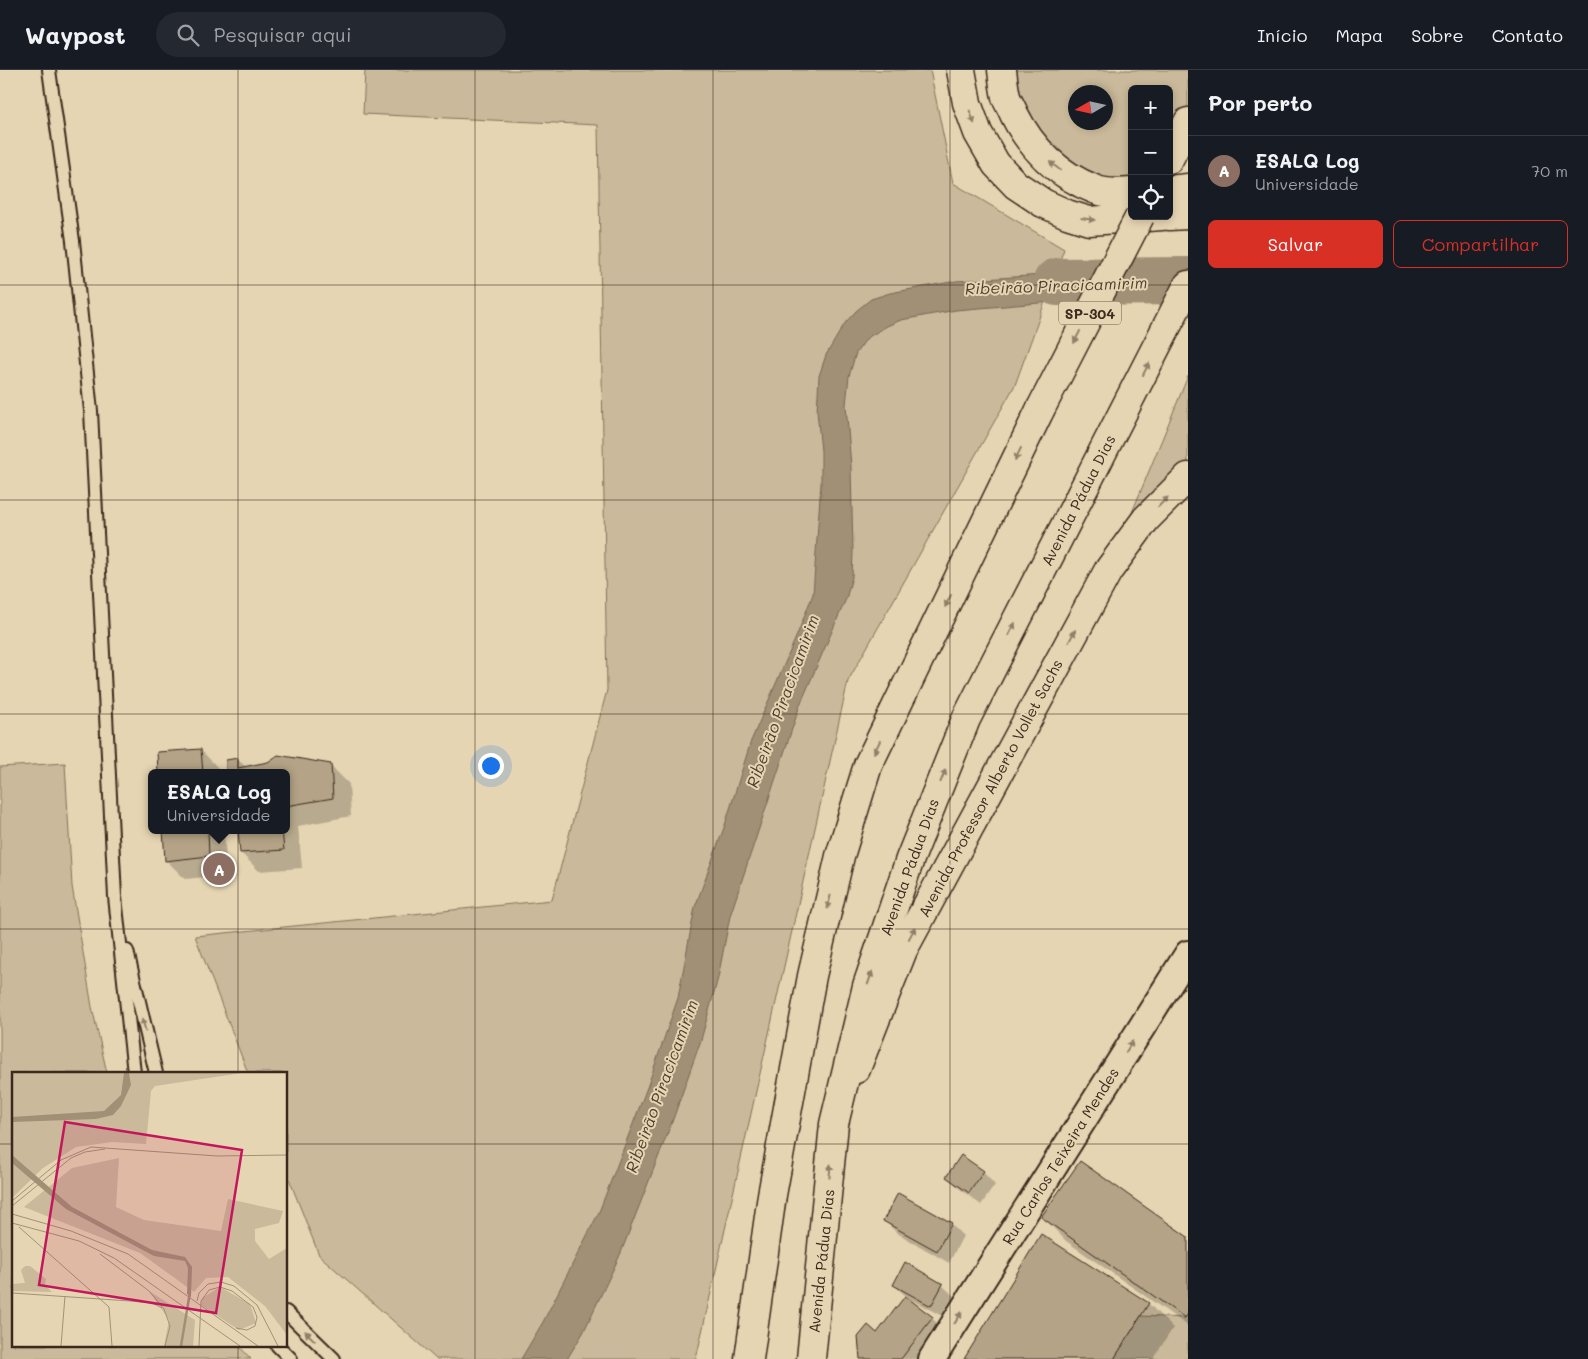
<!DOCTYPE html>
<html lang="pt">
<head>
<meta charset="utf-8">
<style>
	body { margin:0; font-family:Mali,sans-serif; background:#242831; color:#f1f3f6 }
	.controls { position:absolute; right:15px; top:15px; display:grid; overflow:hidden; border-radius:8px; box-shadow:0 2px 8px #0003 }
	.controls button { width:45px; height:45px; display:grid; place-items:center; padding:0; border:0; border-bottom:1px solid #363941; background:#171b24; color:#f1f3f6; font:25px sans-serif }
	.compass { position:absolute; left:1068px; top:15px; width:45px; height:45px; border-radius:50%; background:#171b24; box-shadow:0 2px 8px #0003; rotate:261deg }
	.you { position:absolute; left:490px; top:695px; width:18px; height:18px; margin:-12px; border:4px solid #fff; border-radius:50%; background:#1a73e8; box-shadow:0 0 0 8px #1a73e833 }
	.badge { display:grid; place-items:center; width:32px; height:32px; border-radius:50%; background:#d93025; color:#fff; font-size:16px; font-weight:700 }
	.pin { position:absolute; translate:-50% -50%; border:2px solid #fff; box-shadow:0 1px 5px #0006 }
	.popup { position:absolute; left:148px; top:699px; width:142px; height:65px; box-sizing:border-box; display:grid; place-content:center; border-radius:8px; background:#171b24; filter:drop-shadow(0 1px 4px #0005); font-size:16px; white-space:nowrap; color:#9ea1a6 }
	.popup b { font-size:19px; color:#f1f3f6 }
	.popup::after { content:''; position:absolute; left:50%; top:100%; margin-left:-10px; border:10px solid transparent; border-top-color:#171b24 }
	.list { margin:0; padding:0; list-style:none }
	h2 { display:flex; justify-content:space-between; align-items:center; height:65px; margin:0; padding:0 20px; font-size:21px }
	h2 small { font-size:16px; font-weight:400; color:#9ea1a6 }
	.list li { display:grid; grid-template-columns:32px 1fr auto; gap:15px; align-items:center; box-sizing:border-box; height:70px; padding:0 20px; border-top:1px solid #363941 }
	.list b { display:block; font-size:19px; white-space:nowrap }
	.list p { margin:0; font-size:16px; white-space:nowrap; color:#9ea1a6 }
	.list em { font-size:16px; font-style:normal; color:#9ea1a6 }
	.actions { display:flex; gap:10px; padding:15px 20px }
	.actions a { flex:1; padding:11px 0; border:1px solid #d93025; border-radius:8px; text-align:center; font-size:18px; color:#d93025 }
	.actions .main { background:#d93025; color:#fff }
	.icon { flex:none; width:28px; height:28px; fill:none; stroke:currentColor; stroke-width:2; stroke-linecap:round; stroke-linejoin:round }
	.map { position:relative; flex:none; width:1188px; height:1289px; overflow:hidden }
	header { display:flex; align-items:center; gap:30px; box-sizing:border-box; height:70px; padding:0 25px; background:#171b24; border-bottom:1px solid #363941 }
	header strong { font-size:24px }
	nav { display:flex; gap:28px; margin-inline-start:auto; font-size:18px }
	.search { width:350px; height:45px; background:#242831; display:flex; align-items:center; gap:12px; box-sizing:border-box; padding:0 18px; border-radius:28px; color:#9ea1a6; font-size:19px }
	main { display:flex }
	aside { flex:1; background:#171b24 }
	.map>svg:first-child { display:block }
	.green { fill:#cab99a; stroke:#82725c; fill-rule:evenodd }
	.water { fill:#a19076; stroke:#786753 }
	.shadow { fill:#0003 }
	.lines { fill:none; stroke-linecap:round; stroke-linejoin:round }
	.river { stroke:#a19076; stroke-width:48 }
	.building { fill:#b4a386; stroke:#3b2a1e }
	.lane-casing { stroke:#3b2a1e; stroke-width:16 }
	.street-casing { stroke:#3b2a1e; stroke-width:30 }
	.secondary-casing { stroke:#3b2a1e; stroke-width:31 }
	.highway-casing { stroke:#3b2a1e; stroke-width:31 }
	.lane { stroke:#e6d5b2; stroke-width:12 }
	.street { stroke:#e6d5b2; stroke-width:26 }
	.secondary { stroke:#e6d5b2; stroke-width:28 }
	.highway { stroke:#e6d5b2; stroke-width:28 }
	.highway-bridge-casing { stroke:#3b2a1e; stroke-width:31; stroke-linecap:butt }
	.highway-bridge { stroke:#e6d5b2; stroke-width:28 }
	.oneway { fill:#908068 }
	.grid { fill:none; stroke:#3b2a1e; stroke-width:1; stroke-opacity:0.55 }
	.labels { text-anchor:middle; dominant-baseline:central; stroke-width:4; stroke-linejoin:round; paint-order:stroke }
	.shield { fill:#e6d5b2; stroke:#6e5d4a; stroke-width:1 }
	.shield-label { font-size:14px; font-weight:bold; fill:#3b2a1e }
	.street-label { font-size:15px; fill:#3b2a1e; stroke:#e6d5b2 }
	.water-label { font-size:16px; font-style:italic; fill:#4f3e30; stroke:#e6d5b2 }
	.inset-river { fill:none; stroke:#a19076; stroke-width:2.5 }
	.inset-road { fill:none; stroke:#a29177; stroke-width:1 }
	.view { fill:#c2185b; fill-opacity:0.15; stroke:#c2185b; stroke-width:2.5 }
	.inset-edge { fill:none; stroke:#3b2a1e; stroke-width:2.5 }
</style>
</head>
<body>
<header>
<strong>Waypost</strong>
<div class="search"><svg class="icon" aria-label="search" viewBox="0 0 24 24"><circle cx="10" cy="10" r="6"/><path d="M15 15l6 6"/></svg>Pesquisar aqui</div>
<nav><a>Início</a><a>Mapa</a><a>Sobre</a><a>Contato</a></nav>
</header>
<main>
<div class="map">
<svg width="1188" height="1289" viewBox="0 0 1188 1289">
	<rect width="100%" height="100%" fill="#e6d5b2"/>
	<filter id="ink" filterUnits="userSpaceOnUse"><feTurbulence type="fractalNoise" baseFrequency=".02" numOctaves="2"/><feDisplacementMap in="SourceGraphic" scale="10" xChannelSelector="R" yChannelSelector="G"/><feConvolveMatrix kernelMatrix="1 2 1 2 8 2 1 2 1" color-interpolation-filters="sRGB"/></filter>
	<g filter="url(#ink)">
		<path class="green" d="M 365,0 L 930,0 L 953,113 L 1064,179 L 1015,315 L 848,611 L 696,1289 L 436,1289 L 319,1185 L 286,1101 L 286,1003 L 248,1003 L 195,866 L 552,830 L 607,620 L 598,55 L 363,44 Z
			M 1002,0 L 1188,0 L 1188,52 L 1169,88 L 1169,19 L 1132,19 L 1132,121 L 1055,97 ZM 1076,22 L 1106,22 L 1106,52 L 1076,52 Z
			M 1188,306 L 1188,414 L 1108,501 Z
			M 65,693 L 72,816 L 92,937 L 107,1003 L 14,1003 L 14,1275 L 238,1275 L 251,1289 L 0,1289 L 0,697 Z
			M 1188,1244 L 1188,1289 L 1114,1289 L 1141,1246 L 1185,1248 Z"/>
		<path class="water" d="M 1100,201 L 1088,229 L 956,240 L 901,250 L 887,256 L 867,268 L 856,283 L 849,306 L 846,335 L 851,396 L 853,482 L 852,507 L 846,529 L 800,635 L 730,846 L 718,908 L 701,970 L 672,1052 L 620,1185 L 583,1263 L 567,1289 L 521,1289 L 543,1252 L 599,1142 L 648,1015 L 678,928 L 695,837 L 725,755 L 751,671 L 797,565 L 813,524 L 821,413 L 821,381 L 817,341 L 819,306 L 826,285 L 845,253 L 856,241 L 871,229 L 890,223 L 956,211 Z"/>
		<path class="shadow" d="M 201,680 L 219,699 L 220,703 L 159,703 Z
			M 237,689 L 246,697 L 330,695 L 349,714 L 351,746 L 298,756 L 302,798 L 259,801 L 241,783 L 240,760 L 286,760 L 286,703 L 228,703 Z
			M 164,760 L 224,760 L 227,805 L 185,809 L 166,790 Z
			M 1080,1092 L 1188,1168 L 1188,1256 L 1066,1171 L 1042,1146 Z
			M 983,1102 L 995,1115 L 981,1135 L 960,1119 L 947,1107 Z
			M 884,1150 L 951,1154 L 963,1166 L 949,1193 L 897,1163 Z
			M 1042,1166 L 1149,1234 L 1173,1258 L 1153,1289 L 965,1289 Z
			M 894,1215 L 942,1215 L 955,1227 L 944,1247 L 908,1228 L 907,1229 L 932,1248 L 944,1260 L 923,1289 L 861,1289 L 906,1226 Z"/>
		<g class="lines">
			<path class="river" d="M 1057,212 L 1188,211"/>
		</g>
		<path class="building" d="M 201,679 L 203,703 L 158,703 L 157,682 Z
			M 278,685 L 331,694 L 333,728 L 286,736 L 286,703 L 226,703 L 226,690 L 238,688 L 238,698 L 268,692 Z
			M 163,760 L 208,760 L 209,786 L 165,791 Z
			M 238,760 L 282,760 L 284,780 L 240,783 Z
			M 961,1085 L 984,1101 L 969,1123 L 946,1107 Z
			M 1080,1091 L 1188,1167 L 1188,1244 L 1185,1248 L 1041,1147 Z
			M 898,1123 L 952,1153 L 937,1181 L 883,1151 Z
			M 1041,1164 L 1149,1233 L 1114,1289 L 964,1289 Z
			M 905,1192 L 943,1214 L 931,1236 L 893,1215 Z
			M 905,1226 L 933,1247 L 901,1289 L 860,1289 L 858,1267 L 868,1255 L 877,1263 Z"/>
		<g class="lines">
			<g class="lane-casing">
				<path id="lane" d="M 49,0 L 73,171 L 91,341 L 115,827 L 134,1003
					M 127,881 L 156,1003
					M 286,1242 L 334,1289
					M 277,1275 L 291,1289"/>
			</g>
			<g class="street-casing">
				<path id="street" d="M 932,1289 L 1188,884"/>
			</g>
			<g class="secondary-casing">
				<path id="secondary" d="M 856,999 L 903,880 L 1108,501 L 1146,449 L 1188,407"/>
			</g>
			<g class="highway-casing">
				<path id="highway" d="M 961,0 L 967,33 L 978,63 L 996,94 L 1016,115 L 1043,133 L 1067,144 L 1089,151 L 1162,146
					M 1002,0 C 1003,9 1004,18 1006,27 C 1008,33 1012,38 1014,44 C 1031,78 1058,105 1094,119 C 1105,124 1120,123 1132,122
					M 1169,89 L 1188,52
					M 1169,120 L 1188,118
					M 1169,146 L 1188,145
					M 749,1289 L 772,1125 L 812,906 L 840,786 L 868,695 L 1040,340
					M 811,1289 L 834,1054 L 867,916 L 910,789 L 966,649 L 1188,215"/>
			</g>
			<use href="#lane" class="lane"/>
			<use href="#street" class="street"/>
			<use href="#secondary" class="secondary"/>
			<use href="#highway" class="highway"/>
			<g class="highway-bridge-casing">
				<path id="highway-bridge" d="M 1040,340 L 1140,146"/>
			</g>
			<use href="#highway-bridge" class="highway-bridge"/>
		</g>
		<defs><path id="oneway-solid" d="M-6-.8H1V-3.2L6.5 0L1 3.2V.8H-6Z" transform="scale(1.25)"/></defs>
		<g class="oneway">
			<use href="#oneway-solid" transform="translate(972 47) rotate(70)"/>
			<use href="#oneway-solid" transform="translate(1055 96) rotate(-141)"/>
			<use href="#oneway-solid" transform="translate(1088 149) rotate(8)"/>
			<use href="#oneway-solid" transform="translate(1077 267) rotate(117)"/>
			<use href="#oneway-solid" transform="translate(1146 299) rotate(-63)"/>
			<use href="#oneway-solid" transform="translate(1018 384) rotate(116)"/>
			<use href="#oneway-solid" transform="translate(1163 432) rotate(-45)"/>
			<use href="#oneway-solid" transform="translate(948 531) rotate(116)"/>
			<use href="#oneway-solid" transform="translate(1012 559) rotate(-63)"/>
			<use href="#oneway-solid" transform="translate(1072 566) rotate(-62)"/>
			<use href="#oneway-solid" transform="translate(877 677) rotate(116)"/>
			<use href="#oneway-solid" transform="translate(943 706) rotate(-68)"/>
			<use href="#oneway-solid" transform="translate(829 832) rotate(103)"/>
			<use href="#oneway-solid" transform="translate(912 863) rotate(-62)"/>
			<use href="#oneway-solid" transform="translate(870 908) rotate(-71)"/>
			<use href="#oneway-solid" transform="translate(144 955) rotate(-103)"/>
			<use href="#oneway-solid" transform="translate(1129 977) rotate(-58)"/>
			<use href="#oneway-solid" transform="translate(830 1101) rotate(-85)"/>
			<use href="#oneway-solid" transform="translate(958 1248) rotate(-58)"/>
			<use href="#oneway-solid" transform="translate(310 1266) rotate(-136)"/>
		</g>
	</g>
	<path class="grid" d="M 238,0 L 238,1003M 475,0 L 475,1289M 713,0 L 713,1289M 950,0 L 950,1289M 0,215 L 1188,215M 0,430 L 1188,430M 0,644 L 1188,644M 0,859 L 1188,859M 0,1074 L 14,1074M 286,1074 L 1188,1074M 238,1275 L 238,1289"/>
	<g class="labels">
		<rect class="shield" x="1059" y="231.5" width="62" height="23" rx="4"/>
		<g class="shield-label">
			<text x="1090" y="243">SP-304</text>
		</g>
		<g class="street-label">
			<text transform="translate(1078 430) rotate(-63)">Avenida Pádua Dias</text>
			<text transform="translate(990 718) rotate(-62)">Avenida Professor Alberto Vollet Sachs</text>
			<text transform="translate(909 797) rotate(-70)">Avenida Pádua Dias</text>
			<text transform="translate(1060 1086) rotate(-58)">Rua Carlos Teixeira Mendes</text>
			<text transform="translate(821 1191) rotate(-84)">Avenida Pádua Dias</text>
		</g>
		<g class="water-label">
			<text transform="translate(1056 215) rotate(-2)">Ribeirão Piracicamirim</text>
			<text transform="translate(782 631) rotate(-70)">Ribeirão Piracicamirim</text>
			<text transform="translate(661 1016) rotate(-70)">Ribeirão Piracicamirim</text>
		</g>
	</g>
	<g transform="translate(12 1002)">
		<rect width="275" height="275" fill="#e6d5b2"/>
		<path d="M 0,1 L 230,1 L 143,14 L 139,19 L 134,72 L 100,70 L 64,75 L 31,96 L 0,126 ZM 107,86 L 104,135 L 132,148 L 209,159 L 216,127 L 271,139 L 267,151 L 243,157 L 243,169 L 257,187 L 275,176 L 275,263 L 253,234 L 216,205 L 194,206 L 182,220 L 128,181 L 12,135 L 60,96 ZM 13,194 L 18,194 L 34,207 L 33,213 L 40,220 L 0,219 L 0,212 L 13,211 L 9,198 ZM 208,215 L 238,232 L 244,251 L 227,258 L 189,233 L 190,226 ZM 137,219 L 183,248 L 181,274 L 152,274 L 157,248 Z" fill="#cab99a"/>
		<path d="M 112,1 L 117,1 L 119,13 L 109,34 L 101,43 L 84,47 L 0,50 L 0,45 L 92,39 L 109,23 ZM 0,83 L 60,135 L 140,178 L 173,185 L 180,195 L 179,225 L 175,222 L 176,196 L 173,189 L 142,184 L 54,137 L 0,91 Z" fill="#a19076"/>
		<path class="inset-river" d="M 169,274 L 178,220"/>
		<path class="inset-road" d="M 0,129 L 49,88 L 79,75 L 205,84 L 275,83M 0,134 L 59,86 L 73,80 L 93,77M 0,142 L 59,159 L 116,182 L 246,274M 0,151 L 67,169 L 102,186 L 228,274M 7,155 L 97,235 L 100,274M 88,182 L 137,219 L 152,237 L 158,254 L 153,274M 0,221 L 118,229 L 140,231 L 150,236M 185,229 L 187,221 L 196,212 L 209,210 L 222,214 L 245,233 L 266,274M 49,274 L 53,224M 187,274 L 189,229 L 197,218 L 208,215 L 220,219 L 241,235 L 245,245 L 243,254 L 235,258 L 224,256"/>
		<path class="view" d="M 53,50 L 230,78 L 204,241 L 27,213 Z"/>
		<rect width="275" height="275" class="inset-edge"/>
	</g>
</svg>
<div class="controls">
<button>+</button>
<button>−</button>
<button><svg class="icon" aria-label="locate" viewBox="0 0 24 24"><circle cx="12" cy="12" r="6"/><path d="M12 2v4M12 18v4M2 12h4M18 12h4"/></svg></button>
</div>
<svg class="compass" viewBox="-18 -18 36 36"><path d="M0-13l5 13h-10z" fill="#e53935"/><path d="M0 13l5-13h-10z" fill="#9ea1a6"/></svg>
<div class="you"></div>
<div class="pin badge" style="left:219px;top:799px;background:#8d6e63">A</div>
<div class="popup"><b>ESALQ Log</b>Universidade</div>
</div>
<aside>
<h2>Por perto<small></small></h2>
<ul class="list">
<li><span class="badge" style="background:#8d6e63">A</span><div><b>ESALQ Log</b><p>Universidade</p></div><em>70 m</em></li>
</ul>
<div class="actions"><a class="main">Salvar</a><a>Compartilhar</a></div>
</aside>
</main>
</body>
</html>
